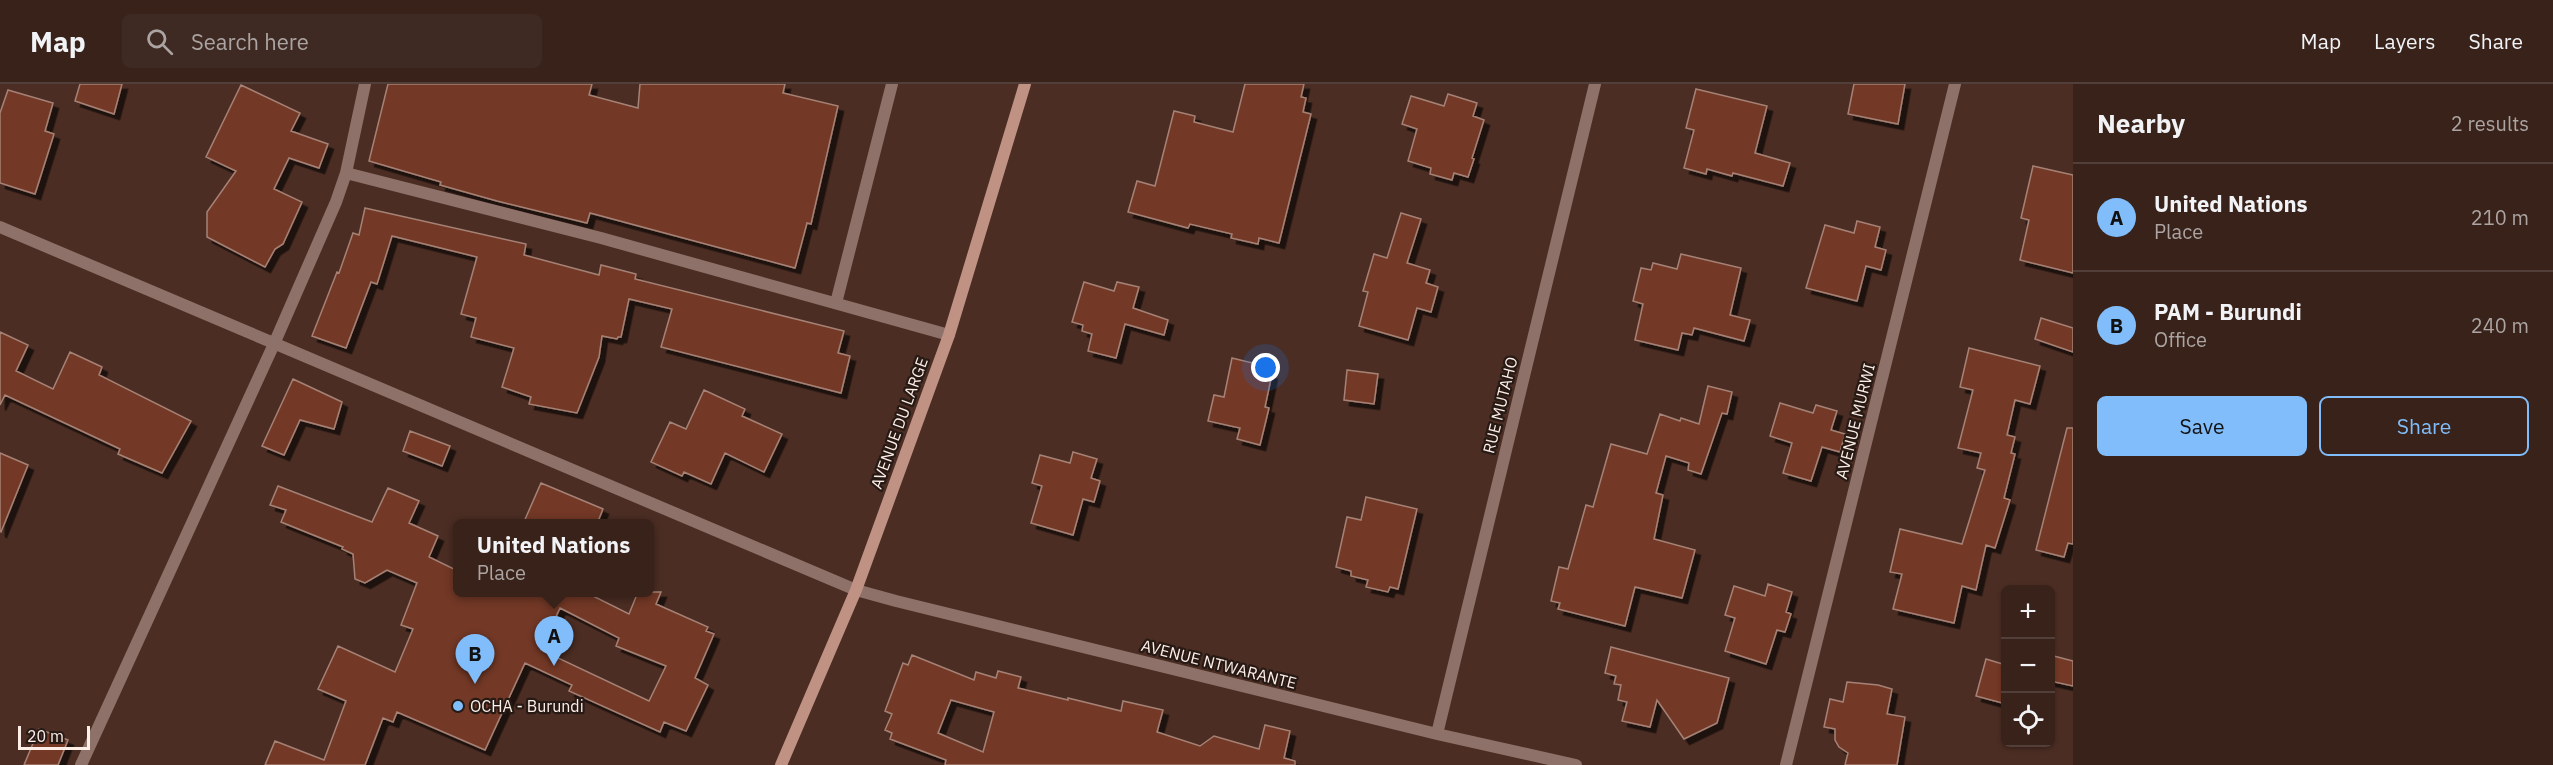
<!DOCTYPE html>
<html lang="en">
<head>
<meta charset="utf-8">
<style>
	body { margin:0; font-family:"IBM Plex Sans",sans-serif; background:#3f2a23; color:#f1f3f6 }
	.controls { position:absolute; right:18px; bottom:18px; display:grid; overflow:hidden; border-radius:9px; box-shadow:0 2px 4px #0004 }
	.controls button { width:54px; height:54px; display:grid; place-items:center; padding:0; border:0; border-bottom:2px solid #523f39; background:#38221a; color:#f1f3f6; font:30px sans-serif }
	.scale { position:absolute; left:18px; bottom:15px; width:72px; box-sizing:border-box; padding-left:6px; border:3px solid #feeee8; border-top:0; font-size:16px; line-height:21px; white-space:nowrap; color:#feeee8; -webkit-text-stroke:4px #271a15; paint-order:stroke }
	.you { position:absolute; left:1266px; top:284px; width:21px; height:21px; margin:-15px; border:4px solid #fff; border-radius:50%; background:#1a73e8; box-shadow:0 0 0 9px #1a73e833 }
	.badge { display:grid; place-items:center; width:39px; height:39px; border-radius:50%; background:#80bdfa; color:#111; font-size:20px; font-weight:700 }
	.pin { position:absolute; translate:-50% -50px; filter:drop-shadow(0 2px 3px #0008) }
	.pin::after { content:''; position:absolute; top:32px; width:21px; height:18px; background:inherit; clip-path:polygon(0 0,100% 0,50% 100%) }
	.popup { position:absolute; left:453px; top:435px; width:201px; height:78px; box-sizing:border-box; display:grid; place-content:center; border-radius:9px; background:#38221a; filter:drop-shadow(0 2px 4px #0005); font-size:20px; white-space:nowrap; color:#aba4a2 }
	.popup b { font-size:22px; color:#f1f3f6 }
	.popup::after { content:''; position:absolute; left:50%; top:100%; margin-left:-12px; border:12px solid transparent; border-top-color:#38221a }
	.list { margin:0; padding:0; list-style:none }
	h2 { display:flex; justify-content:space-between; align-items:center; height:78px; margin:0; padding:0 24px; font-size:26px }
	h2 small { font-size:20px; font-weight:400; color:#aba4a2 }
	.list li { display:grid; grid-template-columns:39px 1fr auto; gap:18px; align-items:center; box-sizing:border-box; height:108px; padding:0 24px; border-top:2px solid #523f39 }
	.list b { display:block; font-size:22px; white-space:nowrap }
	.list p { margin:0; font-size:20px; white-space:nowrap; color:#aba4a2 }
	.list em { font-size:20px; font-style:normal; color:#aba4a2 }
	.actions { display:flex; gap:12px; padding:18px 24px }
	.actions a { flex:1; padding:14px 0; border:2px solid #80bdfa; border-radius:9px; text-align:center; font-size:21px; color:#80bdfa }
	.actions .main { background:#80bdfa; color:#111 }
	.icon { flex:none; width:33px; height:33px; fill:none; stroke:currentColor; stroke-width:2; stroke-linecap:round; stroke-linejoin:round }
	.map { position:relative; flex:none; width:2073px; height:681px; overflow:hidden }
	header { display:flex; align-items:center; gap:36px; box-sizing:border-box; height:84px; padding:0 30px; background:#38221a; border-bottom:2px solid #523f39 }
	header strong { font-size:28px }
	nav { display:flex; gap:33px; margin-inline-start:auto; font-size:21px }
	.search { width:420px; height:54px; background:#3f2a23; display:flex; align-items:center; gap:15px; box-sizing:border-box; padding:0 21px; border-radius:9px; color:#aba4a2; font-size:22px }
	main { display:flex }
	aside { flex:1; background:#38221a }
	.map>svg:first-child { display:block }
	.building { fill:#733926; stroke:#a68276; stroke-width:1.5; fill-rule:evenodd; filter:url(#shadow) }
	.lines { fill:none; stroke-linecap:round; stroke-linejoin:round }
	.street { stroke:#8e7168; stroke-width:12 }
	.secondary { stroke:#bf9283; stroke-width:12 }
	.poi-dot { fill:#80bdfa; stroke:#271a15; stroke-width:2 }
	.labels { text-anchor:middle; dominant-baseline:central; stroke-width:4.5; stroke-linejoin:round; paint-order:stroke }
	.street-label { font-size:16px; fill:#feeee8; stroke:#271a15 }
	.poi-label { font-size:16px; fill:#feeee8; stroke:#271a15; text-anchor:start }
</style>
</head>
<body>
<header>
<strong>Map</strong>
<div class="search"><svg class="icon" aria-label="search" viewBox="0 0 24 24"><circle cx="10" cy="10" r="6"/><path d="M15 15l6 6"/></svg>Search here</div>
<nav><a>Map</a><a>Layers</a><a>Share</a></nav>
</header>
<main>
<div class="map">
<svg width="2073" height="681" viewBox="0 0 2073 681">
	<defs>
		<filter id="shadow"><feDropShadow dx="5.5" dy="5.5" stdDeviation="0" flood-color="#0009"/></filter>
	</defs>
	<rect width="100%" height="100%" fill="#4b2d23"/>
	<path class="building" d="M 80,0 L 122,0 L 114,30 L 75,17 Z
		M 388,0 L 592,0 L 589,11 L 638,24 L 640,0 L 785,0 L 783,9 L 838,22 L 811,140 L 807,139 L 795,184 L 590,129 L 587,139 L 497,117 L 440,101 L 441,98 L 369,77 Z
		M 1245,0 L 1304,0 L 1301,13 L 1306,14 L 1303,28 L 1311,30 L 1279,159 L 1259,154 L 1258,160 L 1231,154 L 1232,150 L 1190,140 L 1188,144 L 1128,128 L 1137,97 L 1155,102 L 1174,27 L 1195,32 L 1194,38 L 1233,48 Z
		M 1854,0 L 1905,0 L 1898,40 L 1848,30 Z
		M 241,1 L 300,29 L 291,47 L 328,60 L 319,84 L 289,74 L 274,105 L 302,118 L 283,160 L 275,165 L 265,183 L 207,153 L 207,128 L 236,87 L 206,73 Z
		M 1696,5 L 1767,22 L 1755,69 L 1790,79 L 1783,102 L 1733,89 L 1732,92 L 1707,85 L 1706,90 L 1684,84 L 1694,46 L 1686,44 Z
		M 8,6 L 53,19 L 45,47 L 54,50 L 35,110 L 0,99 L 0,29 Z
		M 1448,10 L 1477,19 L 1473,32 L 1484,36 L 1472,74 L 1474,75 L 1468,93 L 1454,89 L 1452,96 L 1430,90 L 1431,84 L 1408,77 L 1417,45 L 1402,40 L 1411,12 L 1444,22 Z
		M 2033,82 L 2073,91 L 2073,189 L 2020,176 L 2029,136 L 2021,134 Z
		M 365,124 L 526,160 L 524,171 L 599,191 L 601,181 L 636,190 L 635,195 L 844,247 L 838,269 L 850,272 L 841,309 L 661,263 L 672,225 L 629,215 L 621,253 L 618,253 L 617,255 L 602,252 L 599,273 L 577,329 L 529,320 L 531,313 L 502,303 L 514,264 L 471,253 L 476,234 L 461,230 L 477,173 L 392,152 L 377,200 L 371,198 L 346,264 L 312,252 L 337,188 L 339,189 L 353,149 L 359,151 Z
		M 1401,129 L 1421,135 L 1407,179 L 1430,186 L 1426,199 L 1438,203 L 1431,228 L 1417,224 L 1408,256 L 1359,242 L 1368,208 L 1363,207 L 1374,170 L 1387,174 Z
		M 1857,137 L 1880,143 L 1875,163 L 1886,166 L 1881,186 L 1866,182 L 1857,217 L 1806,204 L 1825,141 L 1854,149 Z
		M 1681,170 L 1741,184 L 1730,231 L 1750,236 L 1744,257 L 1694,244 L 1692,251 L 1682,249 L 1678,266 L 1635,256 L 1643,220 L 1633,217 L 1641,184 L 1651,186 L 1653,179 L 1677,185 Z
		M 1084,198 L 1114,207 L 1117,198 L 1139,203 L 1133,224 L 1168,236 L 1164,251 L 1125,240 L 1116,274 L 1088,267 L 1092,250 L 1082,247 L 1083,241 L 1072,238 Z
		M 2041,234 L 2073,244 L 2073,268 L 2035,255 Z
		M 0,248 L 28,261 L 16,287 L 53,305 L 70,268 L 102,283 L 99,291 L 191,337 L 162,389 L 118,370 L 120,365 L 5,311 L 0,321 Z
		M 1969,264 L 2040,282 L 2030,320 L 2015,316 L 2007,351 L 2015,353 L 2011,369 L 2015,370 L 2004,414 L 2010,416 L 1995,464 L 1986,461 L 1976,506 L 1962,502 L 1954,539 L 1893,525 L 1902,490 L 1890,488 L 1900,445 L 1962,460 L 1985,386 L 1977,384 L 1981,369 L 1958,364 L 1973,306 L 1960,303 Z
		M 1232,274 L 1269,283 L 1268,289 L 1272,290 L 1265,323 L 1269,324 L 1260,361 L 1237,355 L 1240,344 L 1208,337 L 1214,311 L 1224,313 Z
		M 1347,286 L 1378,290 L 1374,320 L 1344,316 Z
		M 293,295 L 342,318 L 334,345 L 300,336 L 284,371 L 262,362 Z
		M 1708,302 L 1732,308 L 1727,330 L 1722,329 L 1701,390 L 1688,386 L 1689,379 L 1666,372 L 1656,409 L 1663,411 L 1654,455 L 1695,466 L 1682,514 L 1635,503 L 1625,542 L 1558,525 L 1560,519 L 1551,517 L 1559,483 L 1568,485 L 1586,421 L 1593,423 L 1611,360 L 1647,370 L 1660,330 L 1680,337 L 1681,334 L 1699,340 Z
		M 704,306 L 745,325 L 742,332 L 782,350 L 764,388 L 725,369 L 711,400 L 684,388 L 682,392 L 651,378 L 670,338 L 686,345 Z
		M 1780,319 L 1813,329 L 1816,321 L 1837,327 L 1831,346 L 1845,350 L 1840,368 L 1822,363 L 1811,397 L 1783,389 L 1792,359 L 1770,352 Z
		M 2067,344 L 2073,344 L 2073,460 L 2068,459 L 2064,473 L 2036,466 Z
		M 410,347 L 450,362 L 442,382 L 403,367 Z
		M 1073,368 L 1097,375 L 1091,394 L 1100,397 L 1094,418 L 1083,415 L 1073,451 L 1031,439 L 1042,402 L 1032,399 L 1040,371 L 1070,379 Z
		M 0,369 L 28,381 L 1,448 L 0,447 Z
		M 541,399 L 603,425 L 597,440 L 523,440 Z
		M 278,402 L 372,438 L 388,404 L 419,417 L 409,439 L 438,452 L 429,473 L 458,487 L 458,508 L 585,508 L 629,530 L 638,508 L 661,508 L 656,520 L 708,543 L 706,547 L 714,550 L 695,594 L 708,601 L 686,647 L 664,638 L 660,648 L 569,607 L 572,601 L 525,579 L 485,666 L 397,628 L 393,638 L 383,634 L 365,681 L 265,681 L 275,657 L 324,676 L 346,617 L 318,605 L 338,562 L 395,588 L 413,545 L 401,541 L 417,499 L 387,486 L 365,499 L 355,495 L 353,470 L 342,465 L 343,463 L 281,438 L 286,426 L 270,421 ZM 560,524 L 619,554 L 616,562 L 666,582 L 649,617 L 541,566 Z
		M 1366,413 L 1417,425 L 1398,505 L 1390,503 L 1388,508 L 1366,503 L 1368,496 L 1351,492 L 1351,487 L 1336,483 L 1347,433 L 1361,436 Z
		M 1768,500 L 1792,508 L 1786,528 L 1791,530 L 1785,548 L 1777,546 L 1766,580 L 1725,567 L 1735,534 L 1725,531 L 1734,502 L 1765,512 Z
		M 1611,563 L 1729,594 L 1717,639 L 1684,655 L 1657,616 L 1650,643 L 1622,637 L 1627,618 L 1618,616 L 1621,601 L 1614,600 L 1616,592 L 1605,589 Z
		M 912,571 L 974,596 L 976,588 L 996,594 L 998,587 L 1021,593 L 1018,604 L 1068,616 L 1068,614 L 1121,627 L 1123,617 L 1163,626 L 1157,648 L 1200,662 L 1214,652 L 1259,665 L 1265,641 L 1290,647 L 1284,674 L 1295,677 L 1295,681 L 945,681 L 946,676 L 890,655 L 892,649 L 885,646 L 892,630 L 885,627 L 903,579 L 908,581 ZM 951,616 L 994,628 L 983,668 L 938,649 Z
		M 2050,571 L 2073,577 L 2073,602 L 2050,597 Z
		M 1986,575 L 2006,581 L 2006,620 L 1976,612 Z
		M 1847,598 L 1878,601 L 1892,605 L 1887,630 L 1905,633 L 1897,681 L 1845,681 L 1848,669 L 1839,663 L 1835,656 L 1835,645 L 1824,643 L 1830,615 L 1843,618 Z
		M 39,645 L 68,656 L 58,681 L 24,681 Z"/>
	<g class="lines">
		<path class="street" d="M 346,89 L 601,154 L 949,251
			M 0,143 L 856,506 L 896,517 L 1437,650 L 1576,681
			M 836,219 L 892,0
			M 1437,650 L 1595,0
			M 81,681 L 274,260 L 336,118 L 346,89 L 365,0
			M 1786,681 L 1955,0"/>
		<path class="secondary" d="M 781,681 L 856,506 L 949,251 L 1025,0"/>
	</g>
	<circle class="poi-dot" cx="458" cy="622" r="6"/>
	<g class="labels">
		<g class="street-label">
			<text transform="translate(1500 321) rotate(-76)">RUE MUTAHO</text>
			<text transform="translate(1855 337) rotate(-76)">AVENUE MURWI</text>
			<text transform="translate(899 339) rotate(-70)">AVENUE DU LARGE</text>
			<text transform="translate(1219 580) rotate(14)">AVENUE NTWARANTE</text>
		</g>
		<g class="poi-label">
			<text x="470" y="622">OCHA - Burundi</text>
		</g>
	</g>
</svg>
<div class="controls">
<button>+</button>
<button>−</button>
<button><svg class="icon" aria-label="locate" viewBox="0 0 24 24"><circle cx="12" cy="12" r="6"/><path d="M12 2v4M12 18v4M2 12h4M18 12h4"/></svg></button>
</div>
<div class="scale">20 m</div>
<div class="you"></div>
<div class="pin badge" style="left:554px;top:582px">A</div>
<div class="popup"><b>United Nations</b>Place</div>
<div class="pin badge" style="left:475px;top:600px">B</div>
</div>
<aside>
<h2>Nearby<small>2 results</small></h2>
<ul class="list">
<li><span class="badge">A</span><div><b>United Nations</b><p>Place</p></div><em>210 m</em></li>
<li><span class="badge">B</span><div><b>PAM - Burundi</b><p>Office</p></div><em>240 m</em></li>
</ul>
<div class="actions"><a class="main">Save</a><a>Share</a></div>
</aside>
</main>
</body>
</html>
